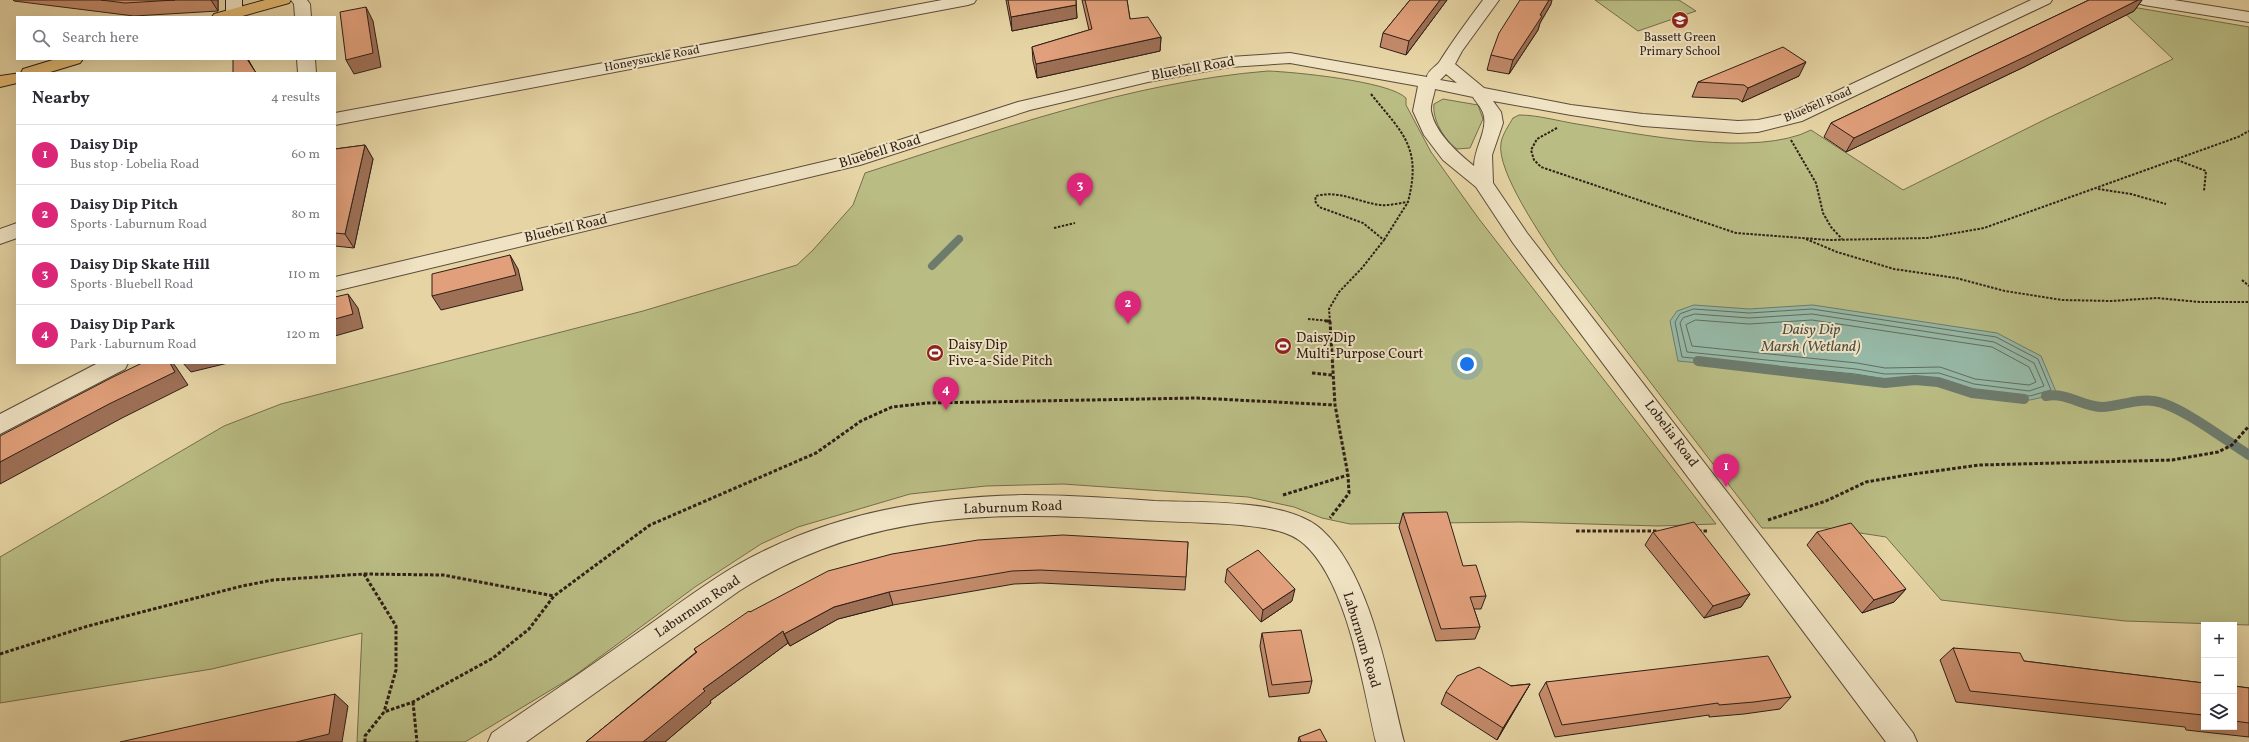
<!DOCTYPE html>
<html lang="en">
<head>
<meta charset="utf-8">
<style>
	body { margin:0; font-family:Vollkorn,serif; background:#f2f2f3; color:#2b2b33 }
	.controls { position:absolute; right:12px; bottom:12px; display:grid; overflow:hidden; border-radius:0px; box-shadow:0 4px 16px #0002 }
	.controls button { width:36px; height:36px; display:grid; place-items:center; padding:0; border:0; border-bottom:1px solid #e1e1e2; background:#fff; color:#2b2b33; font:20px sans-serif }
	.you { position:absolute; left:1467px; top:364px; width:14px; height:14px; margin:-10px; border:3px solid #fff; border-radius:50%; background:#1a73e8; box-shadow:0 0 0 6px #1a73e833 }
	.badge { display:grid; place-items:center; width:26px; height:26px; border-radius:50%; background:#db2777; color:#fff; font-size:13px; font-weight:700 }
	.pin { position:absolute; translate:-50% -33px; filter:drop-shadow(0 1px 2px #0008) }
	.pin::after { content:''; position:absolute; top:21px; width:14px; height:12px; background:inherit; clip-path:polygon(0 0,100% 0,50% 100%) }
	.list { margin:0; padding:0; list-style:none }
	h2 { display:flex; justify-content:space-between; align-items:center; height:52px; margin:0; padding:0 16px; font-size:17px }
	h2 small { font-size:13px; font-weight:400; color:#7c7c81 }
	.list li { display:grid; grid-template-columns:26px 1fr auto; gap:12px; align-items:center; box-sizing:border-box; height:60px; padding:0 16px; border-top:1px solid #e1e1e2 }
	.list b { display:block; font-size:15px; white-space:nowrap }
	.list p { margin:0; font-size:13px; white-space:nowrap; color:#7c7c81 }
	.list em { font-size:13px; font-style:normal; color:#7c7c81 }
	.icon { flex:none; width:22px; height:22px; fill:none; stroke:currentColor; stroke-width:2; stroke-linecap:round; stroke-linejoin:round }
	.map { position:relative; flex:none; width:2249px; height:742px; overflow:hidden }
	.search { position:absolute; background:#fff; box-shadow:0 4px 16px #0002; left:16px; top:16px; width:320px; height:44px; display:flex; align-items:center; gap:10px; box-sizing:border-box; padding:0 14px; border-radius:0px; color:#7c7c81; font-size:15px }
	.panel { position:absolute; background:#fff; box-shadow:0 4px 16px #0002; left:16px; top:72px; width:320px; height:292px; border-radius:0px }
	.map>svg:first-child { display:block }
	.green { fill:#b9bc83; stroke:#746e4d }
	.water { fill:#96b8a6; stroke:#6d7b6d }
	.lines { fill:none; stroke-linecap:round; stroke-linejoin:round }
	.shore { stroke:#626c5e; stroke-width:1 }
	.stream-far1 { stroke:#6d7b6d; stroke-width:8 }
	.stream { stroke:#6d7b6d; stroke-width:10 }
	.street-casing { stroke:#5d4c3a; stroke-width:2 }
	.secondary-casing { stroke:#2f1f17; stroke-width:2 }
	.primary-casing { stroke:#2f1f17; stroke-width:2 }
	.path-far1 { stroke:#2f1f17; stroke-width:2; stroke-dasharray:2.5 1.5; stroke-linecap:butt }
	.path { stroke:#2f1f17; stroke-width:3; stroke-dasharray:3.5 2; stroke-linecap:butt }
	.street { fill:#efe3c4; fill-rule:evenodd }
	.secondary { fill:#efe3c4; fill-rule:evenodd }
	.primary { fill:#e3ba72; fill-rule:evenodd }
	.wall { fill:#c28a6a; stroke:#2f1f17 }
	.shaded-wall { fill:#9e7056; stroke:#2f1f17 }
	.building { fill:#e1a07b; stroke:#2f1f17 }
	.labels { text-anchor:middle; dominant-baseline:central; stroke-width:4; stroke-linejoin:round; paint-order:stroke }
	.far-poi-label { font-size:12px; fill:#2f1f17; stroke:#efe3c4 }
	.far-street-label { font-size:12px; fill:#2f1f17; stroke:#efe3c4 }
	.street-label { font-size:14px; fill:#2f1f17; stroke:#efe3c4 }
	.poi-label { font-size:14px; fill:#2f1f17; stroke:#efe3c4; text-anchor:start }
	.water-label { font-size:15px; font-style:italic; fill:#4e4d42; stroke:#efe3c4 }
</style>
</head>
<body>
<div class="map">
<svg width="2249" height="742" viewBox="0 0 2249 742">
	<rect width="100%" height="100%" fill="#e6d4a4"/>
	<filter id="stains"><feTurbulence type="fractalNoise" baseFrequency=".005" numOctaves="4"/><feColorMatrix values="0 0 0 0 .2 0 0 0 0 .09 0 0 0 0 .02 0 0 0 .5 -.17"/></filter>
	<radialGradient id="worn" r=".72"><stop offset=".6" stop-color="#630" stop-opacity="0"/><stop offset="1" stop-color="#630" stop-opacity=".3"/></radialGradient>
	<path class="green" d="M 1595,0 L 1679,0 L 1696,11 L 1638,31 Z
		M 2115,4 L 2249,27 L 2249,625 L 2125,621 L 1941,600 L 1886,537 L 1828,528 L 1762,528 L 1559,263 C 1543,238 1496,171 1501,143 C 1502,135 1509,125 1513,118 L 1519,115 C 1538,115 1558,121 1577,124 C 1637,134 1757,158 1811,130 L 1903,190 L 2048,118 L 2173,59 Z
		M 1268,71 C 1294,72 1389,81 1406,98 L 1406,105 L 1431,152 L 1479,219 L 1716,524 L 1658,526 L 1520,522 L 1350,524 L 1322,518 L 1294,507 L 1248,497 L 1063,484 L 986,486 L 910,494 L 798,527 L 761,544 L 695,587 L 574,676 L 465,742 L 357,742 L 362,633 L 212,669 L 0,703 L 0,557 L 224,426 L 281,404 L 643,311 L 797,265 L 813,250 L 853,205 L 865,173 C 994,131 1132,82 1268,71 Z
		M 1443,99 L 1478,105 L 1483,119 L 1470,148 L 1457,149 C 1444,140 1432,119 1434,104 Z"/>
	<path class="water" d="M 1694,305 L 1749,309 L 1813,305 L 1997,333 L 2041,356 L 2057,394 L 2030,400 L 1972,393 L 1938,382 L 1912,381 L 1885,383 L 1855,378 L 1678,361 L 1670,321 L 1677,311 Z"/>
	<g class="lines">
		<path class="shore" d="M 1694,309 L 1749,313 L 1812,309 L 1996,337 L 2038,359 L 2051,390 L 2030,396 L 1973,389 L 1939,378 L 1885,379 L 1855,374 L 1682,357 L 1675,322 L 1680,314 Z
			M 1695,314 L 1749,318 L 1812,314 L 1994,342 L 2034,363 L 2044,386 L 2029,391 L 1974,384 L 1939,373 L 1885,374 L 1856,369 L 1687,352 L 1680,323 L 1683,318 Z
			M 1696,320 L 1749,324 L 1812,320 L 1992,347 L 2029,367 L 2036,382 L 2029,385 L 1975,379 L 1940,367 L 1885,368 L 1857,363 L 1692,346 L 1686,325 Z"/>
		<path class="stream-far1" d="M 932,266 L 959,239"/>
		<path class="stream" d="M 1698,361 L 1885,383 L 1915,380 L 1938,382 L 1972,393 L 2024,399
			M 2046,396 C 2067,392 2083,407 2102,407 C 2119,407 2136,398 2154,401 C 2180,405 2225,440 2249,455"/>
		<g class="street-casing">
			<path id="street" d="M 291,0 L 307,0 L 310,4 L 311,17 L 295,17 L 294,4 Z
				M 942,0 L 976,0 L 974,3 L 968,5 L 335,125 L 335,113 Z
				M 1483,0 L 1499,0 L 1462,51 L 1455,64 L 1484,88 L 1571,105 L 1643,114 L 1738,121 L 1758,120 L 1790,113 L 2031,0 L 2052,0 L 2050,3 L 1802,121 L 1758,132 L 1738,133 L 1643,126 L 1571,115 L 1493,101 L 1501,112 L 1503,123 L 1492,155 L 1493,183 L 1527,233 L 1913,733 L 1917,742 L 1886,742 L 1513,243 L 1476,187 L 1443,160 L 1424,135 L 1413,111 L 1418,86 L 1290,63 L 1230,67 L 1148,82 L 1030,110 L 860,165 L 335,291 L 335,277 L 856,154 L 1018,102 L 1148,72 L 1230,57 L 1290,53 L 1427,77 C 1427,71 1436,67 1440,61 C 1453,40 1468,20 1483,0 ZM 1446,74 L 1457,83 L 1440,80 ZM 1435,89 L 1473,97 C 1476,102 1481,107 1483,113 C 1489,129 1474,148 1474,166 C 1458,153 1435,133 1431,111 C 1430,105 1434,96 1435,89 Z
				M 2136,0 L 2174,0 L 2249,12 L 2249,22 L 2144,5 L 2138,3 Z
				M 297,59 L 315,59 L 316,73 L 298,73 Z
				M 17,223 L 17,238 L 0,244 L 0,229 Z
				M 98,363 L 128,363 L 125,369 L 0,434 L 0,414 Z
				M 1026,495 C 1069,495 1112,498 1155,501 C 1200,503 1288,498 1322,530 C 1371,575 1388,679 1404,742 L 1376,742 C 1363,687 1348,583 1304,544 C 1287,529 1263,528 1241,525 C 1207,522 1173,522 1139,520 C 994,511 866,510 739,591 L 526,742 L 488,742 L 492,733 C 544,698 595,663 646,627 C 686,599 724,569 768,549 C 847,511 938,496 1026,495 Z"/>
		</g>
		<g class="secondary-casing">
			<path id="secondary" d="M 226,0 L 242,0 L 242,13 L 240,16 L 228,16 L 226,13 Z"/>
		</g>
		<g class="primary-casing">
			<path id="primary" d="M 265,0 L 291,0 L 289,3 L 239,17 L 212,17 L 214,14 Z
				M 56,59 L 83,59 L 80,63 L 47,73 L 17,73 L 17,83 L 0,87 L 0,76 L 21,73 L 23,69 Z"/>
		</g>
		<path class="path-far1" d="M 1557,128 L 1537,139 L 1531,150 L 1534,160 L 1541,167 L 1736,233 L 1829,240 L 1927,238 L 1984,228 L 2238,137 L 2249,131
			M 1791,140 L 1816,183 L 1823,213 L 1831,227 L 1842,239
			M 2177,160 L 2206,171 L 2204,191
			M 2098,189 L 2131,194 L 2166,204
			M 1054,228 L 1075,223
			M 1806,239 L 1837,252 L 1894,269 L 1956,278 L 2005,291 L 2062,300 L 2111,301 L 2157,298 L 2200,302 L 2249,302
			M 1384,240 L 1408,202
			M 2242,280 L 2249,286
			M 1308,319 L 1330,321
			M 1330,322 L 1329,309 L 1339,292 L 1362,268 L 1384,240 L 1363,223 L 1319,207 L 1315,201 L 1316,196 C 1339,190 1358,202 1380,205 C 1389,206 1399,203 1408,202 C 1422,147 1403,134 1371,94"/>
		<path class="path" d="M 1325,321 L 1330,321
			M 1330,321 L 1335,405 L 1348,475 L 1349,493 L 1330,518
			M 1312,373 L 1332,375
			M 1283,495 L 1348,475
			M 1768,520 L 1826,501 L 1866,482 L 1913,474 L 1980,465 L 2172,460 L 2218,452 L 2232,445 L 2249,426
			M 1576,531 L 1659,531
			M 1698,531 L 1709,531
			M 364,574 L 443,575 L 554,596
			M 0,654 L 88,626 L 242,586 L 273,580 L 364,574 L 396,626 L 396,670 L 384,712
			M 413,702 L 417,742
			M 365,742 L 365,736 L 384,712 L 413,702 L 493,658 L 529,629 L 554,596 L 650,525 L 816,453 L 861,421 L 892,407 L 928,403 L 1197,398 L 1335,405"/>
		<use href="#street" class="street"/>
		<use href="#secondary" class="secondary"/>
		<use href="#primary" class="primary"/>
	</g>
	<path class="wall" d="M 13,0 L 218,0 L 218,11 L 134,16 L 14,1 Z
		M 1006,0 L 1076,0 L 1077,18 L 1012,31 Z
		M 1082,0 L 1127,0 L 1130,19 L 1161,37 L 1160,51 L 1037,78 L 1033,61 L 1032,47 L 1089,30 Z
		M 1410,0 L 1447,0 L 1406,55 L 1380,47 L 1383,33 Z
		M 2089,0 L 2142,0 L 2134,11 L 2024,67 L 1846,152 L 1824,137 L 1831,123 Z
		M 1551,4 L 1540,23 L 1538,30 L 1509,74 L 1487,70 L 1491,55 Z
		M 1799,76 L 1742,102 L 1738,99 L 1692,97 L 1698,82 Z
		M 365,145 L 373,159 L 354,248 L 335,246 L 335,149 Z
		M 1403,513 L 1463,566 L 1486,596 L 1481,609 L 1474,609 L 1480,627 L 1475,639 L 1436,641 L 1399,527 Z
		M 1653,532 L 1750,594 L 1741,607 L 1704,618 L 1645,545 Z
		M 1817,532 L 1906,589 L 1894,602 L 1862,613 L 1807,545 Z
		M 1188,542 L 1185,590 L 1041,583 L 1014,584 L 893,605 L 838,619 L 790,646 L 788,643 L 710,701 L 711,703 L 665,742 L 586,742 L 696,652 L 694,649 L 750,612 Z
		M 1227,569 L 1292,601 L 1261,622 L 1225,582 Z
		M 1262,633 L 1312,681 L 1309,693 L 1269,697 L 1260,646 Z
		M 1953,648 L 2024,661 L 2096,670 L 2204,683 L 2204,727 L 2234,727 L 2234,686 L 2249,688 L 2249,737 L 2186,730 L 2185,727 L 1956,702 L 1940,660 Z
		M 1546,682 L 1791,697 L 1780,709 L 1744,714 L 1709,717 L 1709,715 L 1555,737 L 1539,694 Z
		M 1530,684 L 1497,740 L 1441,704 L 1446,692 Z
		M 1299,737 L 1327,742 L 1298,742 Z"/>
	<path class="shaded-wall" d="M 211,0 L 218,0 L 218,11 Z
		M 1440,0 L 1447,0 L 1406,55 L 1409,41 Z
		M 1549,0 L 1552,0 L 1551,4 L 1540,23 L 1538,30 L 1509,74 L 1513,60 Z
		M 2138,0 L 2142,0 L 2134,11 L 2024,67 L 1846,152 L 1854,138 Z
		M 1076,5 L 1077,18 L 1012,31 L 1011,17 Z
		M 366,7 L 373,21 L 381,67 L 354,74 L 346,60 Z
		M 1161,37 L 1160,51 L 1037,78 L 1036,64 Z
		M 247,59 L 248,59 L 256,73 Z
		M 1806,62 L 1799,76 L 1742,102 L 1748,88 Z
		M 365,145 L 373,159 L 354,248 L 345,234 Z
		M 510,255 L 518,269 L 523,290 L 441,310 L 432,296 Z
		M 348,294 L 358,308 L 363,328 L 335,336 L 335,319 Z
		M 170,363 L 173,363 L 176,367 L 188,385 L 122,418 L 0,484 L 0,462 Z
		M 183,363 L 228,363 L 191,372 Z
		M 1295,589 L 1292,601 L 1261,622 L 1263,610 Z
		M 1906,589 L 1894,602 L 1862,613 L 1874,600 Z
		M 889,592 L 893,605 L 838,619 L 790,646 L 784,634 L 834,607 Z
		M 1750,594 L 1741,607 L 1704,618 L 1713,606 Z
		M 783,631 L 788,643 L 710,701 L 711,703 L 665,742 L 643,742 L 703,689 Z
		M 1530,684 L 1523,696 L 1497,740 L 1503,728 Z
		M 335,694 L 348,706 L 342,742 L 296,742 Z"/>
	<path class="building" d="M 101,0 L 175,0 L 125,3 Z
		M 1008,0 L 1076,0 L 1076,5 L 1011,17 Z
		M 1085,0 L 1127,0 L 1130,19 L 1148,17 L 1161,37 L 1036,64 L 1032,47 L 1092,29 Z
		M 1410,0 L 1440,0 L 1409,41 L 1383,33 Z
		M 1520,0 L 1549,0 L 1540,15 L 1542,16 L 1513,60 L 1491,55 L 1499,33 Z
		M 2089,0 L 2138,0 L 2033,53 L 1854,138 L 1831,123 Z
		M 366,7 L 373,53 L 346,60 L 340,12 Z
		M 1783,47 L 1806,62 L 1748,88 L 1744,85 L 1698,82 Z
		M 233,59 L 247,59 L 256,73 L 233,73 Z
		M 365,145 L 345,234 L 335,233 L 335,149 Z
		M 510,255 L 516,275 L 432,296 L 432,274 Z
		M 348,294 L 353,314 L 335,319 L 335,297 Z
		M 142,363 L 170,363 L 175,372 L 109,404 L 0,462 L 0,436 L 111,378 Z
		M 1447,512 L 1463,566 L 1476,565 L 1486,596 L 1470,597 L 1480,627 L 1441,629 L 1403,513 Z
		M 1694,522 L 1750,594 L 1713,606 L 1653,532 Z
		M 1851,523 L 1906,589 L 1874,600 L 1817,532 Z
		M 1063,535 L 1188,542 L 1186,577 L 1040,570 L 1012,571 L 889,592 L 834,607 L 784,634 L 783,631 L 703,689 L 705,691 L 643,742 L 586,742 L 697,652 L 694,649 L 749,611 L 750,612 L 828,571 L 892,554 L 978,540 Z
		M 1258,550 L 1295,589 L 1263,610 L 1227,569 Z
		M 1301,630 L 1312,681 L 1272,685 L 1262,633 Z
		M 1953,648 L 2020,653 L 2024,661 L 2096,670 L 2204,683 L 2204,718 L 2203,715 L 1970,691 Z
		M 1768,656 L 1791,697 L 1754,702 L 1719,705 L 1718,703 L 1562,725 L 1546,682 Z
		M 1479,667 L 1511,686 L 1530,684 L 1503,728 L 1446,692 L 1457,676 Z
		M 2234,686 L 2249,688 L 2249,723 L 2234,721 Z
		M 335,694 L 329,734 L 296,742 L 120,742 Z
		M 1320,729 L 1327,742 L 1301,742 L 1299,737 Z"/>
	<defs>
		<g id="school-disc" transform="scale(0.9)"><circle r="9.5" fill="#8f2418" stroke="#efe3c4"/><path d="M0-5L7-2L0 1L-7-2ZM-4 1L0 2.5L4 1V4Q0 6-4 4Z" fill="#fff"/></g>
		<g id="stadium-disc" transform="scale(0.9)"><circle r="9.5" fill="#8f2418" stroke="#efe3c4"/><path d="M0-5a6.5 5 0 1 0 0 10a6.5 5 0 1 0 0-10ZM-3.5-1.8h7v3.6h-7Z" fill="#fff"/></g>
	</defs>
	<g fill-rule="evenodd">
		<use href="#school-disc" x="1680" y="20"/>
		<use href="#stadium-disc" x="1283" y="346"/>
		<use href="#stadium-disc" x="935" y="353"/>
	</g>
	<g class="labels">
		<g class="far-poi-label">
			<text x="1680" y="38">Bassett Green<tspan x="1680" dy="14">Primary School</tspan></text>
		</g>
		<g class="far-street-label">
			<text transform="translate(652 59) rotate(-11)">Honeysuckle Road</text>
			<text transform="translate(1818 105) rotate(-23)">Bluebell Road</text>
		</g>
		<g class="street-label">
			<text transform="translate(1193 69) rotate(-10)">Bluebell Road</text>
			<text transform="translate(880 152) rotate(-17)">Bluebell Road</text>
			<text transform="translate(566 229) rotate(-13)">Bluebell Road</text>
			<text transform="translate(1671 434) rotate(53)">Lobelia Road</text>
			<text transform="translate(1013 508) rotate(-2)">Laburnum Road</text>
			<text transform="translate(698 607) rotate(-34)">Laburnum Road</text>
			<text transform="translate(1361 640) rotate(73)">Laburnum Road</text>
		</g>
		<g class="poi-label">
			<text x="1296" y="338">Daisy Dip<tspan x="1296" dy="16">Multi-Purpose Court</tspan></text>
			<text x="948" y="345">Daisy Dip<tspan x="948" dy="16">Five-a-Side Pitch</tspan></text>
		</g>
		<g class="water-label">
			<text x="1811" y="330">Daisy Dip<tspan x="1811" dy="17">Marsh (Wetland)</tspan></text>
		</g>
	</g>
	<rect width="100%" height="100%" filter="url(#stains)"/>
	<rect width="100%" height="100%" fill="url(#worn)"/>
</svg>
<div class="controls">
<button>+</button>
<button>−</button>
<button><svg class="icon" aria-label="layers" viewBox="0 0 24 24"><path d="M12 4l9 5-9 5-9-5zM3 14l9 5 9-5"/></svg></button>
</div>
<div class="you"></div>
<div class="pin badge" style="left:1726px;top:487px">1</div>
<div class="pin badge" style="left:1128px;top:324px">2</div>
<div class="pin badge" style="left:1080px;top:206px">3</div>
<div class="pin badge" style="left:946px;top:410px">4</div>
<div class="search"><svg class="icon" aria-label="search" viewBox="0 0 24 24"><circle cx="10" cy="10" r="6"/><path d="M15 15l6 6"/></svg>Search here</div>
<section class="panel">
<h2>Nearby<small>4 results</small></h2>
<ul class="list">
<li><span class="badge">1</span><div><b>Daisy Dip</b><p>Bus stop · Lobelia Road</p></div><em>60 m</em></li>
<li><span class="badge">2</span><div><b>Daisy Dip Pitch</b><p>Sports · Laburnum Road</p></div><em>80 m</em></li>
<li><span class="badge">3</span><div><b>Daisy Dip Skate Hill</b><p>Sports · Bluebell Road</p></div><em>110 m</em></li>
<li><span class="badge">4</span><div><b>Daisy Dip Park</b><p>Park · Laburnum Road</p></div><em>120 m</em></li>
</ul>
</section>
</div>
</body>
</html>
